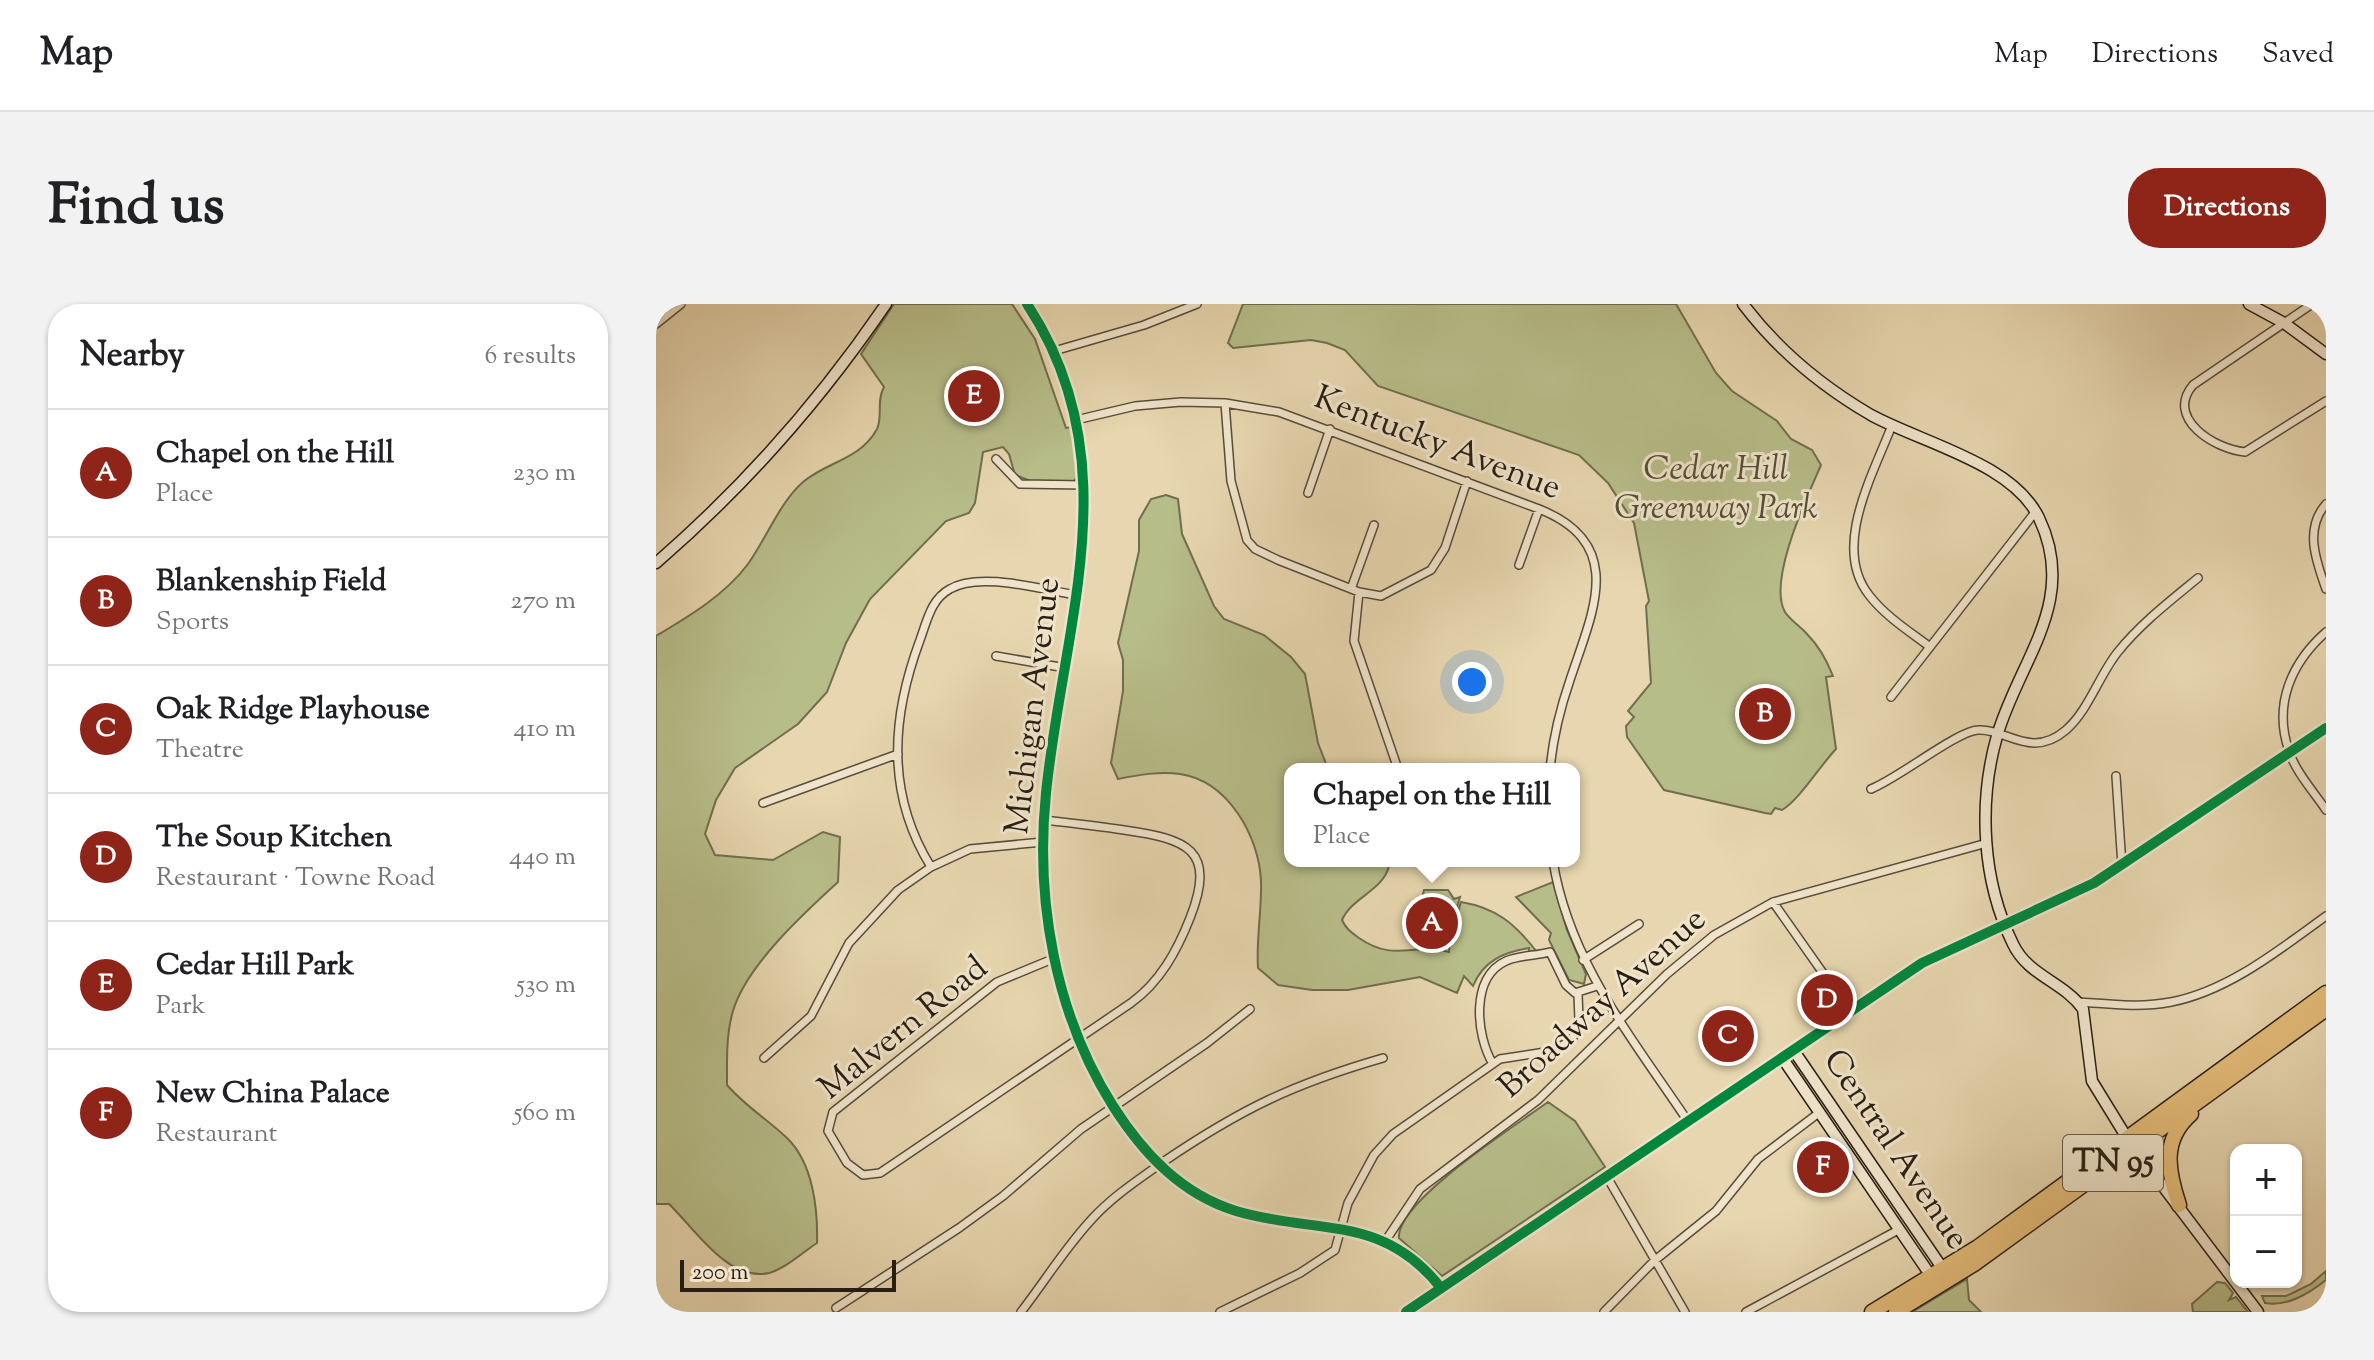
<!DOCTYPE html>
<html lang="en">
<head>
<meta charset="utf-8">
<style>
	body { margin:0; font-family:"Sorts Mill Goudy",serif; background:#f2f2f2; color:#202124 }
	.controls { position:absolute; right:24px; bottom:24px; display:grid; overflow:hidden; border-radius:16px; box-shadow:0 2px 6px #0004 }
	.controls button { width:72px; height:72px; display:grid; place-items:center; padding:0; border:0; border-bottom:2px solid #e0e0e0; background:#fff; color:#202124; font:40px sans-serif }
	.scale { position:absolute; left:24px; bottom:20px; width:216px; box-sizing:border-box; padding-left:8px; border:4px solid #281e13; border-top:0; font-size:22px; line-height:28px; white-space:nowrap; color:#281e13; -webkit-text-stroke:6px #efe4cb; paint-order:stroke }
	.you { position:absolute; left:816px; top:378px; width:28px; height:28px; margin:-20px; border:6px solid #fff; border-radius:50%; background:#1a73e8; box-shadow:0 0 0 12px #1a73e833 }
	.badge { display:grid; place-items:center; width:52px; height:52px; border-radius:50%; background:#8f2418; color:#fff; font-size:26px; font-weight:700 }
	.pin { position:absolute; translate:-50% -50%; border:4px solid #fff; box-shadow:0 2px 8px #0006 }
	.popup { position:absolute; left:628px; top:459px; width:296px; height:104px; box-sizing:border-box; display:grid; place-content:center; border-radius:16px; background:#fff; filter:drop-shadow(0 2px 6px #0005); font-size:26px; white-space:nowrap; color:#757577 }
	.popup b { font-size:30px; color:#202124 }
	.popup::after { content:''; position:absolute; left:50%; top:100%; margin-left:-16px; border:16px solid transparent; border-top-color:#fff }
	.list { margin:0; padding:0; list-style:none }
	h2 { display:flex; justify-content:space-between; align-items:center; height:104px; margin:0; padding:0 32px; font-size:34px }
	h2 small { font-size:26px; font-weight:400; color:#757577 }
	.list li { display:grid; grid-template-columns:52px 1fr auto; gap:24px; align-items:center; box-sizing:border-box; height:128px; padding:0 32px; border-top:2px solid #e0e0e0 }
	.list b { display:block; font-size:30px; white-space:nowrap }
	.list p { margin:0; font-size:26px; white-space:nowrap; color:#757577 }
	.list em { font-size:26px; font-style:normal; color:#757577 }
	.map { position:relative; flex:none; width:1670px; height:1008px; overflow:hidden; border-radius:32px }
	header { display:flex; align-items:center; gap:48px; box-sizing:border-box; height:112px; padding:0 40px; background:#fff; border-bottom:2px solid #e0e0e0 }
	header strong { font-size:38px }
	nav { display:flex; gap:44px; margin-inline-start:auto; font-size:28px }
	.intro { display:flex; align-items:center; justify-content:space-between; box-sizing:border-box; height:192px; padding:0 48px }
	h1 { margin:0; font-size:56px }
	.button { padding:20px 36px; border-radius:32px; background:#8f2418; color:#fff; font-size:28px; font-weight:700 }
	main { display:flex; gap:48px; padding:0 48px }
	aside { flex:1; background:#fff; border-radius:32px; box-shadow:0 2px 6px #0004 }
	.map>svg:first-child { display:block }
	.green { fill:#b7bd89; stroke:#706e4e; stroke-width:2 }
	.lines { fill:none; stroke-linecap:round; stroke-linejoin:round }
	.street-casing { stroke:#584c3a; stroke-width:10 }
	.secondary-casing { stroke:#281e13; stroke-width:13 }
	.highway-casing { stroke:#281e13; stroke-width:17 }
	.street { stroke:#efe4cb; stroke-width:7 }
	.secondary { stroke:#efe4cb; stroke-width:10 }
	.highway { stroke:#e4bb78; stroke-width:14 }
	.cycleway-casing { stroke:#efe4cb; stroke-width:15 }
	.cycleway { stroke:#00873e; stroke-width:10 }
	.labels { text-anchor:middle; dominant-baseline:central; stroke-width:6; stroke-linejoin:round; paint-order:stroke }
	.shield { fill:#efe4cb; stroke:#64594a; stroke-width:2 }
	.shield-label { font-size:32px; font-weight:bold; fill:#281e13 }
	.street-label { font-size:34px; fill:#281e13; stroke:#efe4cb }
	.park-label { font-size:34px; font-style:italic; fill:#534e36; stroke:#efe4cb }
</style>
</head>
<body>
<header>
<strong>Map</strong>
<nav><a>Map</a><a>Directions</a><a>Saved</a></nav>
</header>
<div class="intro"><h1>Find us</h1><a class="button">Directions</a></div>
<main>
<aside>
<h2>Nearby<small>6 results</small></h2>
<ul class="list">
<li><span class="badge">A</span><div><b>Chapel on the Hill</b><p>Place</p></div><em>230 m</em></li>
<li><span class="badge">B</span><div><b>Blankenship Field</b><p>Sports</p></div><em>270 m</em></li>
<li><span class="badge">C</span><div><b>Oak Ridge Playhouse</b><p>Theatre</p></div><em>410 m</em></li>
<li><span class="badge">D</span><div><b>The Soup Kitchen</b><p>Restaurant · Towne Road</p></div><em>440 m</em></li>
<li><span class="badge">E</span><div><b>Cedar Hill Park</b><p>Park</p></div><em>530 m</em></li>
<li><span class="badge">F</span><div><b>New China Palace</b><p>Restaurant</p></div><em>560 m</em></li>
</ul>
</aside>
<div class="map">
<svg width="1670" height="1008" viewBox="0 0 1670 1008">
	<rect width="100%" height="100%" fill="#e7d6af"/>
	<filter id="stains"><feTurbulence type="fractalNoise" baseFrequency=".0025" numOctaves="4"/><feColorMatrix values="0 0 0 0 .2 0 0 0 0 .09 0 0 0 0 .02 0 0 0 .5 -.17"/></filter>
	<radialGradient id="worn" r=".72"><stop offset=".6" stop-color="#630" stop-opacity="0"/><stop offset="1" stop-color="#630" stop-opacity=".3"/></radialGradient>
	<path class="green" d="M 238,0 L 356,0 L 379,35 L 410,124 L 417,123 L 423,171 L 418,177 L 377,178 L 359,171 L 353,150 L 347,143 L 327,148 L 319,199 L 313,209 L 290,217 L 214,295 L 190,339 L 171,388 L 142,420 L 79,464 L 60,496 L 49,530 L 59,551 L 117,556 L 167,528 L 184,533 L 182,578 C 148,609 90,662 77,707 C 70,730 71,757 71,781 C 89,802 111,815 131,834 C 157,859 162,905 161,939 C 147,948 129,965 113,969 C 72,978 39,925 13,900 L 0,900 L 0,332 C 32,313 69,291 92,260 C 110,235 124,198 147,178 C 172,157 204,156 221,125 C 227,113 220,97 228,83 L 205,50 Z
		M 587,0 L 1020,0 L 1060,69 L 1076,87 L 1121,117 L 1135,135 L 1156,146 L 1165,161 C 1152,191 1111,277 1129,308 C 1134,316 1145,323 1151,330 C 1162,341 1171,357 1177,372 L 1170,373 L 1180,445 C 1163,463 1144,495 1126,506 L 1119,504 L 1115,510 L 1109,509 L 1008,486 L 971,433 L 970,422 L 978,413 L 972,407 L 995,379 L 990,302 L 993,297 L 978,219 L 952,179 L 923,151 L 722,82 L 689,46 L 671,39 L 655,36 L 577,44 L 572,39 Z
		M 510,191 L 522,195 L 526,230 L 558,302 L 568,315 L 608,331 L 635,353 L 649,370 L 662,439 L 672,465 L 634,465 L 634,557 L 727,557 L 733,562 C 727,587 696,593 686,616 C 690,625 695,628 703,634 C 739,659 758,638 793,648 L 794,634 L 805,598 C 841,604 859,620 881,648 L 873,649 L 873,644 C 848,648 827,657 817,682 L 808,672 L 801,689 L 764,673 L 692,686 L 656,686 L 622,681 L 602,664 C 600,635 606,606 605,577 C 603,532 572,477 524,470 C 504,467 482,471 462,475 L 455,459 L 467,387 L 467,356 L 462,339 L 483,247 L 483,216 L 495,195 Z
		M 897,578 L 911,626 L 930,670 L 928,680 L 913,676 L 893,636 L 895,629 L 860,593 Z
		M 768,586 L 792,586 L 798,595 L 804,593 L 797,616 L 763,605 L 769,593 L 775,596 L 767,590 Z
		M 892,798 L 919,817 L 949,863 L 786,972 L 743,934 C 739,898 862,820 892,798 Z
		M 1670,967 L 1670,976 C 1652,990 1631,1003 1609,999 L 1606,992 L 1630,992 L 1655,980 Z
		M 1311,975 L 1313,996 L 1325,1008 L 1256,1008 Z
		M 1561,978 L 1569,979 L 1577,989 L 1573,996 L 1580,993 L 1592,1008 L 1537,1008 L 1536,1000 Z"/>
	<g class="lines">
		<g class="street-casing">
			<path id="street" d="M 1656,0 L 1537,81 C 1509,114 1558,145 1589,148 L 1670,97
				M 0,20 L 25,0
				M 398,47 L 488,21 L 541,0
				M 569,99 L 575,177 L 591,236 L 599,245 L 622,256 L 703,288 L 725,292 L 775,266 L 789,244 L 811,177
				M 420,116 L 479,102 L 525,98 L 569,99 L 623,108 L 883,205 C 972,240 936,309 914,376 C 904,405 897,434 894,465
				M 1236,121 C 1218,169 1175,243 1213,291 C 1229,312 1253,327 1274,343
				M 340,155 L 364,180 L 429,181
				M 652,189 L 674,125
				M 1670,200 C 1648,225 1660,257 1670,285
				M 863,261 L 883,205
				M 695,285 L 718,221
				M 703,288 L 698,337 L 742,465
				M 1670,328 C 1635,359 1617,401 1633,447 C 1639,467 1658,488 1670,506
				M 340,352 L 410,364
				M 1235,393 L 1380,207
				M 1460,472 L 1466,562
				M 1215,485 C 1243,474 1301,427 1322,426 C 1350,424 1375,456 1410,426 C 1432,407 1443,372 1461,349 C 1484,320 1514,297 1542,274
				M 107,499 L 242,450
				M 388,516 C 415,519 442,522 468,526 C 531,535 561,545 534,614 C 521,647 504,678 475,699 L 224,869 L 207,871 L 191,859 L 172,827 L 177,808 L 341,678 L 399,654
				M 897,557 C 913,657 976,734 1031,816
				M 275,563 C 230,490 235,414 264,336 C 271,317 275,295 294,285 C 324,267 387,286 420,291
				M 1117,598 L 1193,706
				M 927,656 L 983,620
				M 1423,698 C 1453,700 1484,704 1515,698 C 1572,687 1623,646 1670,612
				M 108,754 L 155,712 L 193,639 L 242,586 L 275,563 L 314,545 L 387,538
				M 837,760 C 820,732 814,673 850,657 C 863,651 880,652 894,648 L 910,681 L 919,689 L 941,682
				M 951,873 L 1029,1008
				M 730,936 L 764,885 L 882,796 L 1011,670 L 1058,631 L 1117,598 L 1331,539
				M 180,1004 L 303,924 L 347,892 L 425,825 L 551,739 L 594,705
				M 365,1008 C 389,977 409,944 436,915 C 457,892 482,876 507,858 C 585,805 637,780 727,754
				M 564,1008 L 644,969 L 679,946 L 692,899 L 718,851 L 737,830 L 844,755 L 896,747 L 916,736 L 923,716 L 922,691
				M 948,1008 L 998,957 L 1060,907 L 1102,855 L 1164,808
				M 1090,1008 L 1244,925"/>
		</g>
		<g class="secondary-casing">
			<path id="secondary" d="M 371,0 C 475,157 407,320 390,489 C 379,596 399,710 457,802 C 487,849 525,890 580,907 C 660,931 726,909 785,984
				M 1087,0 C 1121,45 1167,83 1215,111 C 1266,139 1357,159 1383,214 C 1423,298 1363,356 1341,432 C 1322,499 1326,577 1357,640 C 1372,672 1408,678 1427,705 L 1436,777 L 1471,834
				M 1593,0 L 1628,19 L 1670,50
				M 0,259 C 89,182 164,97 230,0
				M 1138,747 L 1289,968
				M 1127,755 L 1277,975
				M 1478,844 L 1602,1008
				M 750,1008 L 1266,659 L 1438,579 L 1670,424"/>
		</g>
		<g class="highway-casing">
			<path id="highway" d="M 1523,901 C 1512,868 1505,836 1535,810
				M 1216,1008 L 1322,943 L 1670,689
				M 1240,1008 L 1318,960 L 1670,705"/>
		</g>
		<use href="#street" class="street"/>
		<use href="#secondary" class="secondary"/>
		<use href="#highway" class="highway"/>
		<g class="cycleway-casing">
			<path id="cycleway" d="M 371,0 C 475,157 407,320 390,489 C 379,596 399,710 457,802 C 487,849 525,890 580,907 C 660,931 726,909 785,984
				M 750,1008 L 1266,659 L 1438,579 L 1670,424"/>
		</g>
		<use href="#cycleway" class="cycleway"/>
	</g>
	<g class="labels">
		<rect class="shield" x="1407" y="831" width="100" height="56" rx="6"/>
		<g class="shield-label">
			<text x="1457" y="859">TN 95</text>
		</g>
		<g class="street-label">
			<text transform="translate(781 140) rotate(21)">Kentucky Avenue</text>
			<text transform="translate(378 402) rotate(-83)">Michigan Avenue</text>
			<text transform="translate(947 700) rotate(-42)">Broadway Avenue</text>
			<text transform="translate(248 725) rotate(-39)">Malvern Road</text>
			<text transform="translate(1239 846) rotate(56)">Central Avenue</text>
		</g>
		<g class="park-label">
			<text x="1060" y="166">Cedar Hill<tspan x="1060" dy="39">Greenway Park</tspan></text>
		</g>
	</g>
	<rect width="100%" height="100%" filter="url(#stains)"/>
	<rect width="100%" height="100%" fill="url(#worn)"/>
</svg>
<div class="controls">
<button>+</button>
<button>−</button>
</div>
<div class="scale">200 m</div>
<div class="you"></div>
<div class="pin badge" style="left:776px;top:619px">A</div>
<div class="popup"><b>Chapel on the Hill</b>Place</div>
<div class="pin badge" style="left:1109px;top:410px">B</div>
<div class="pin badge" style="left:1072px;top:732px">C</div>
<div class="pin badge" style="left:1171px;top:696px">D</div>
<div class="pin badge" style="left:318px;top:92px">E</div>
<div class="pin badge" style="left:1167px;top:863px">F</div>
</div>
</main>
</body>
</html>
